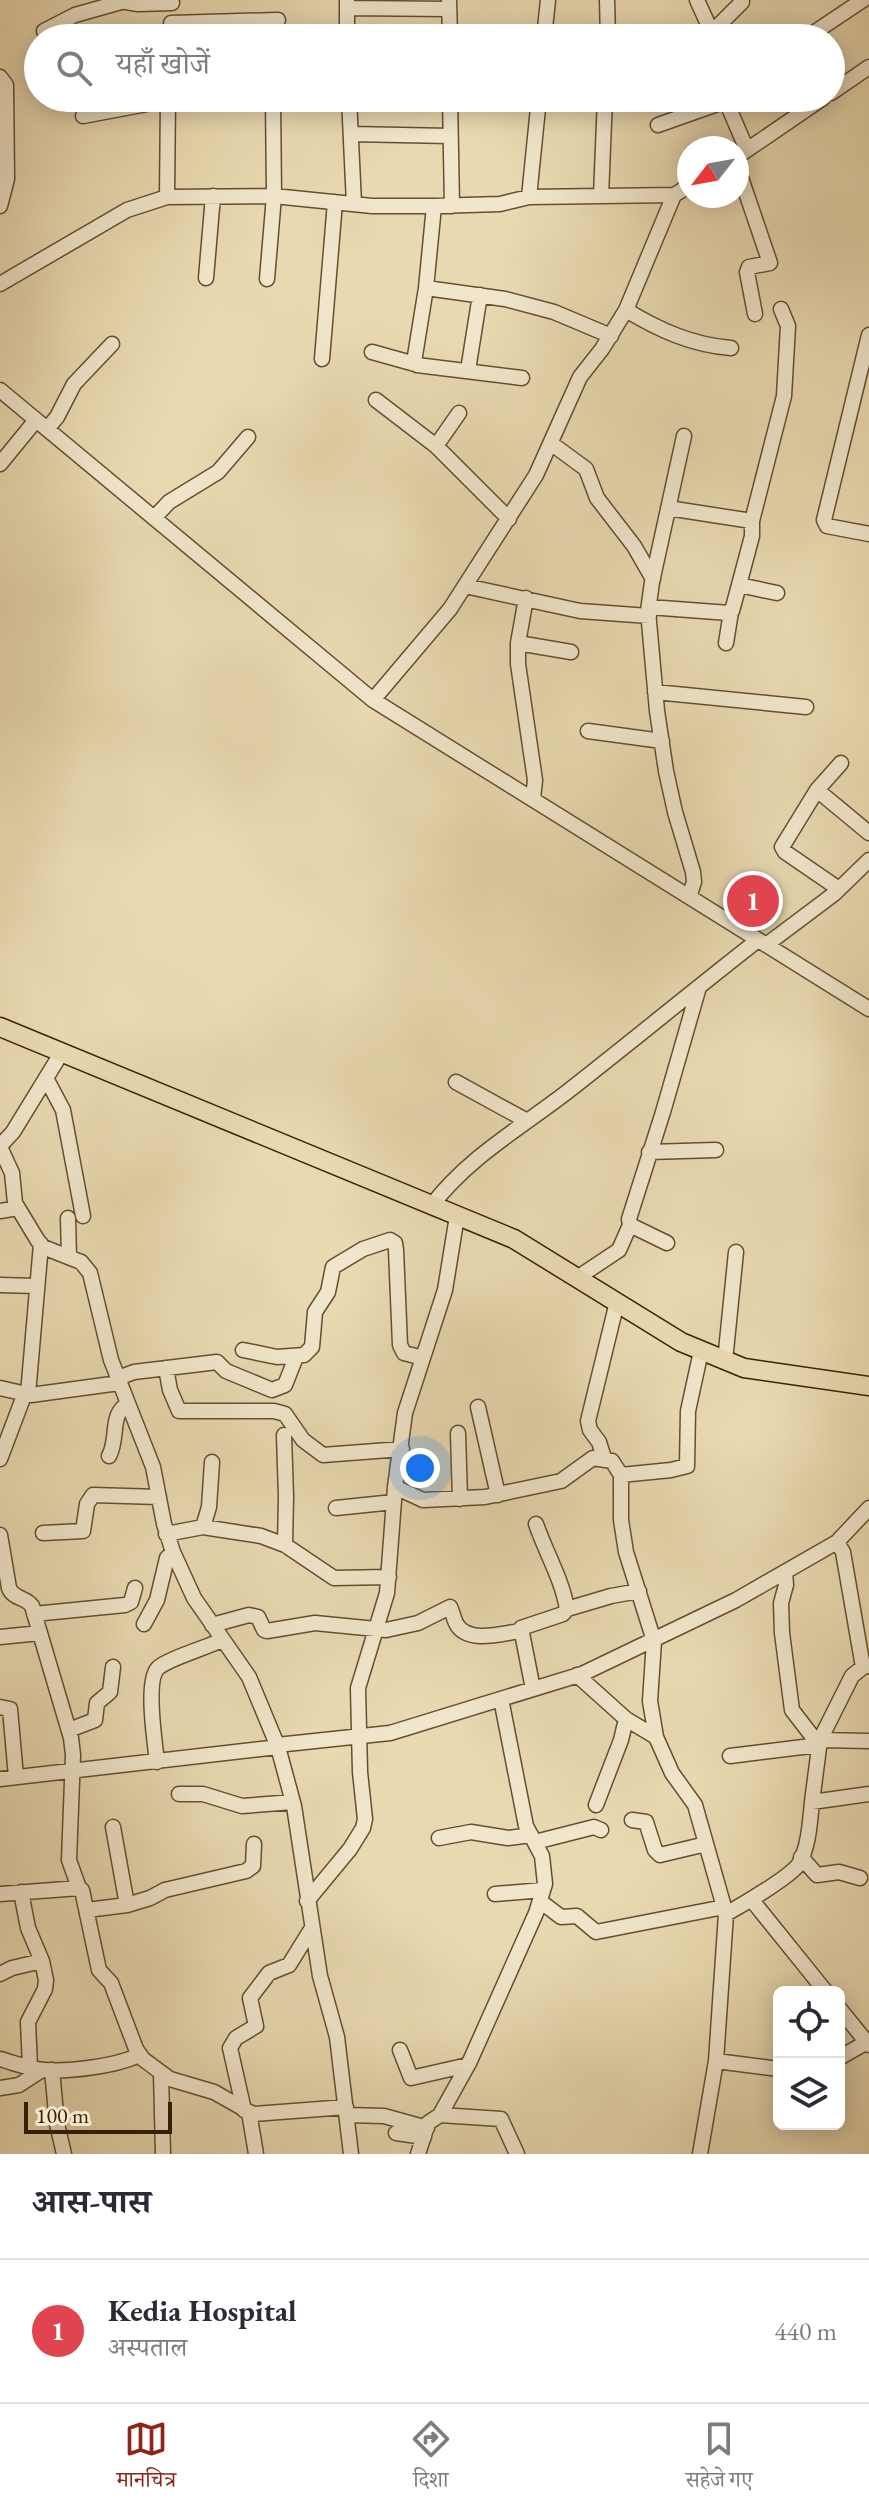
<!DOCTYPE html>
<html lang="hi">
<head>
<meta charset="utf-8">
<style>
	body { margin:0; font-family:"EB Garamond","Noto Serif Devanagari",serif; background:#f7f7f7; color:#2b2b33 }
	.controls { position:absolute; right:24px; bottom:24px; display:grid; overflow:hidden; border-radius:12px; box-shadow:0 4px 20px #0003 }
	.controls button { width:72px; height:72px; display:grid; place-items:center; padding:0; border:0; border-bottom:2px solid #e1e1e2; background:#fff; color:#2b2b33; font:40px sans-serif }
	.compass { position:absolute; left:677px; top:136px; width:72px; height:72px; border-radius:50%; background:#fff; box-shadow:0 4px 20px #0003; rotate:239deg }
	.scale { position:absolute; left:24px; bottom:20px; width:148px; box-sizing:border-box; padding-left:8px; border:4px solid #372104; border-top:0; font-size:22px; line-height:28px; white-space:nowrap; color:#372104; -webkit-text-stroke:6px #f1e6cc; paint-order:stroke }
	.you { position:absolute; left:420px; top:1468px; width:28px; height:28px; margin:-20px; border:6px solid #fff; border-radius:50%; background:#1a73e8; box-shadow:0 0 0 12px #1a73e833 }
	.badge { display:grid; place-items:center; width:52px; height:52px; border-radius:50%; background:#8f2418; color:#fff; font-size:26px; font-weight:700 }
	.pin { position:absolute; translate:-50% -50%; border:4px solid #fff; box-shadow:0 2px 8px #0006 }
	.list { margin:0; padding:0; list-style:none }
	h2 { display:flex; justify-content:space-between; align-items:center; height:104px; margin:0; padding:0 32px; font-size:34px }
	h2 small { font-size:26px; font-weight:400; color:#7c7c81 }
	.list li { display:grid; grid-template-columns:52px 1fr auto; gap:24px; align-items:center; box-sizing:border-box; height:144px; padding:0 32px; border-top:2px solid #e1e1e2 }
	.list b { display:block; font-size:30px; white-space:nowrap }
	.list p { margin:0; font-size:26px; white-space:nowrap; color:#7c7c81 }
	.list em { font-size:26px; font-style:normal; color:#7c7c81 }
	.icon { flex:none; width:44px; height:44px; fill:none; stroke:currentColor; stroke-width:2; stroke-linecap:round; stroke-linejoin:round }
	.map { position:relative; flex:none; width:869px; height:2154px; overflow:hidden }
	.search { position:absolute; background:#fff; box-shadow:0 4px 20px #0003; left:24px; right:24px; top:24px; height:88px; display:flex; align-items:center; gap:20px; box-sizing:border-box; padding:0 28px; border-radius:44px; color:#7c7c81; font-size:30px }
	.sheet { height:248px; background:#fff }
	nav { display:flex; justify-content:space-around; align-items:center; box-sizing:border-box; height:112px; border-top:2px solid #e1e1e2; background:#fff; font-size:22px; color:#7c7c81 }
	nav a { display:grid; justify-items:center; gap:4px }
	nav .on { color:#8f2418 }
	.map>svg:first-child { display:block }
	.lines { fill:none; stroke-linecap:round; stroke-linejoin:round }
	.minor-casing { stroke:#644f2f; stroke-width:17 }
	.major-casing { stroke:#372104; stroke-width:21 }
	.minor { stroke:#f1e6cc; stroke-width:14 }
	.major { stroke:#e9d9b1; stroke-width:18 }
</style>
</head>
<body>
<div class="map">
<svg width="869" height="2154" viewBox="0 0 869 2154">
	<rect width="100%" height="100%" fill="#e9d9b1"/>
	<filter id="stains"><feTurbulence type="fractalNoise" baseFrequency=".0025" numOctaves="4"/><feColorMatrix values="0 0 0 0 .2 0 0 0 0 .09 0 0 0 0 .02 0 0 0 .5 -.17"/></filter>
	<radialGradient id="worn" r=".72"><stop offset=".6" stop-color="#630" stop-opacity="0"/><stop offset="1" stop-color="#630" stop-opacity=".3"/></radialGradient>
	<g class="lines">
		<g class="minor-casing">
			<path id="minor" d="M 114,0 L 138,4 L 172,3
				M 449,0 L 450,38
				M 607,0 L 608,38
				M 697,0 L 712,33
				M 347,8 L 449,9
				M 171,23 L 278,20
				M 44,31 L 75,15 L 121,2
				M 347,38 L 347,0
				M 544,38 L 548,0
				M 706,38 L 742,2
				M 806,38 L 863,0
				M 0,77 L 6,85 L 7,179 L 0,206
				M 831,93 L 869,67
				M 349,98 L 354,204
				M 450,98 L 452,206
				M 83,116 L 168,100
				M 658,125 L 726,101 L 747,150
				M 351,134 L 450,136
				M 741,154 L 823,98
				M 737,166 L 770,263 L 749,267 L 747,272 L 755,314
				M 601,196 L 605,98
				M 167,197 L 168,98
				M 529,197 L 539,98
				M 434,206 L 426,288 L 414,362 L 417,365 L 522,378
				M 206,278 L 213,196
				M 267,279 L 274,196 L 273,98
				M 0,284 L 127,210 L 167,197 L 274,196 L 372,206 L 434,206 L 500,204 L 529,197 L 674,195 L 689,186
				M 426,288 L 505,299 L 554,312 L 611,336
				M 626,310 C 659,330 692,345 731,348
				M 869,335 L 824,520 L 827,526 L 869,534
				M 372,352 L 415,364
				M 322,359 L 335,202
				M 468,370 L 480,295
				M 0,390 L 373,700 L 869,1009
				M 376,400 L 436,446 L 509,519
				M 47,429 L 57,417 L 74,384 L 112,344
				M 684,436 L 652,582 L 648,611 L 657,711 L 666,771 L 675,812 L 693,872 L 694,882 L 689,897
				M 552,444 L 586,469 L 597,498 L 634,546 L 653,579
				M 436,446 L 459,413
				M 0,464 L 36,420
				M 668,508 L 752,521 L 784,396 L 788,326 L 781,309
				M 154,518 L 169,502 L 218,472 L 248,437
				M 739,585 L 752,536 L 752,521
				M 465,586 L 580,611 L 649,616
				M 526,598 L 518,643 L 518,664 L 535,780 L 533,799
				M 649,607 L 729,613 L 732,611 L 739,585 L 777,593
				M 518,643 L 571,652
				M 726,643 L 731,612
				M 655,692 L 806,707
				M 373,700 L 450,609 L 536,475 L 580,377 L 602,349 L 626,310 L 674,195
				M 588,731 L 662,741
				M 817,790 L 869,833
				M 839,889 L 785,852 L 782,847 L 817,790 L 841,763
				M 766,945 L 834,894 L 869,860
				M 46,1078 L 63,1110 L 83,1216
				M 456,1082 L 527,1121
				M 0,1146 L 13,1132 L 62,1052
				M 0,1147 L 12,1173 L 15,1203 L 38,1241 L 43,1247 L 81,1262 L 90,1273 L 111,1360 L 153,1467 L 164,1524 L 173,1552 L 194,1598 L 249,1677 L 278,1747 L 294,1806 L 320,1976 L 337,2037 L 351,2154
				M 649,1152 L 716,1150
				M 432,1205 C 469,1157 519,1129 567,1092 C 631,1042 694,990 758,940
				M 0,1211 L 18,1208
				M 68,1218 L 69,1257
				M 667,1243 L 630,1225 L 629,1219 L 663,1112 L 699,987
				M 577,1278 L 619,1250 L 630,1225
				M 0,1285 L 36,1286
				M 243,1350 L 277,1357 L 304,1355 L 312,1347 L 315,1312 L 328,1292 L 333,1267 L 363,1249 L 390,1240 L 395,1243 L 396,1250 L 400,1345 L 404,1353 L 423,1358
				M 725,1361 L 736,1252
				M 166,1368 L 170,1390 L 179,1411 L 274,1411 L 285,1414 L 303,1440 L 323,1455 L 402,1449
				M 118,1378 L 134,1372 L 217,1362 L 226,1371 L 272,1390 L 285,1385 L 296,1357
				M 0,1388 L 31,1395 L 119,1383
				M 28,1394 L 41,1244
				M 478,1407 L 498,1495
				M 458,1433 L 460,1499
				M 284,1435 L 286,1497 L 285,1545
				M 109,1456 C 119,1438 109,1414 128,1404
				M 604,1458 L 599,1442 L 590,1430 L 588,1421 L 617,1302
				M 0,1459 L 25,1393
				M 621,1475 L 671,1470 L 687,1466 L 688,1411 L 701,1351
				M 395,1487 L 423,1500 L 485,1497 L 561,1481 L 593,1458 L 612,1461 L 621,1475 L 621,1520 L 626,1552 L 654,1641 L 650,1701 L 656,1737 L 672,1773 L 695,1805 L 726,1914 C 742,1905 790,1877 799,1864 C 809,1846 810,1821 812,1802
				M 336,1508 L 394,1502
				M 203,1527 L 209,1507 L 212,1462
				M 43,1533 L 83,1531 L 87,1504 L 93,1495 L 159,1497
				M 166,1534 L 203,1527 L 261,1536 L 285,1545 L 334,1578 L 389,1577
				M 0,1535 L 9,1588 C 13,1599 26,1597 32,1606 L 71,1738 L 73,1755 L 69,1860 L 79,1888 L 0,1894
				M 837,1542 L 843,1552 L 863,1667 L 869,1666
				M 785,1572 L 786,1585 L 781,1603 L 782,1633 L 792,1710 L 819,1745
				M 567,1609 L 611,1596 L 639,1591
				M 34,1614 L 125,1605 L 131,1602 L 135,1588
				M 144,1624 L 157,1600 L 167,1558 L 173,1552
				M 212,1625 L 249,1615 L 258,1617 L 264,1630 L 267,1631 L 315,1623 L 386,1630 L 418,1623 L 450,1607 C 453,1613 454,1620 457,1625 C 469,1644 503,1633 520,1631
				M 0,1637 L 40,1633
				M 863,1667 L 852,1676 L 820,1740 L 812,1802 L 869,1794
				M 577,1675 L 626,1719 L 656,1737
				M 533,1689 L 521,1628 L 563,1614 L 567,1609 C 562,1579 546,1553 536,1524
				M 0,1707 L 10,1709 L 16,1777
				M 69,1730 L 95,1720 L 97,1703 L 110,1692 L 113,1667
				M 820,1740 L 869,1741
				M 277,1745 L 390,1733 L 582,1674 L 736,1600 L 837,1542 L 869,1508
				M 730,1756 L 819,1745
				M 157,1762 C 155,1743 145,1681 158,1668 C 167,1659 208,1647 222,1640
				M 0,1779 L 278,1747
				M 179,1794 L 203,1794 L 242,1806 L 293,1802
				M 596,1805 L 621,1740 L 626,1719
				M 632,1820 L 646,1822 L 655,1850 L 660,1855 L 706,1844
				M 113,1827 L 127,1905
				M 439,1838 L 471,1832 L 508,1838 L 531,1835
				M 535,1842 L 594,1827 L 601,1830
				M 801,1857 L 817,1875 L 839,1872 L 860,1878
				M 79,1888 L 82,1890 L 99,1970 L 111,1983 L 136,2049 L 143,2059 L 170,2079 L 214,2092 L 253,2114 L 346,2107
				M 21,1892 L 28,1928 L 42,1961 L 46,1980 L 45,1989 L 28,2022 L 30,2067
				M 495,1894 L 543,1890
				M 751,1899 L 826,1992
				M 307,1901 L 350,1849 L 363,1828 L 365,1819 L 360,1772 L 358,1688 L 387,1593 L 395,1487 L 405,1413 L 445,1290 L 457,1216
				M 540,1901 L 561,1917 L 577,1916 L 596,1932 L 724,1907
				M 87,1910 L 127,1905 L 150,1898 L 165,1890 L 246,1871 L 253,1866 L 254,1844
				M 0,1974 L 12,1968 L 42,1961
				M 839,2008 L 869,2045
				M 400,2050 L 411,2078 L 468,2065
				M 839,2058 L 867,2042
				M 0,2059 C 14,2063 29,2069 44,2070 C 69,2072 117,2066 139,2055
				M 716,2061 L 779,2069
				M 52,2070 L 57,2124 L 64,2154
				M 161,2073 L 163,2154
				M 0,2088 L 19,2085 L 42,2070
				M 244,2110 L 230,2048 L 236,2038 L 256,2026 L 250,1998 L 269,1973 L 289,1965 L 312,1928
				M 249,2112 L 256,2154
				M 347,2115 L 384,2116 L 427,2128
				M 440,2115 L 501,2119 L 517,2154
				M 396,2133 L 424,2137
				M 418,2154 L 428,2123 L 440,2115 L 470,2061 L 536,1913 L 545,1884 L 542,1856 L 526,1826 L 501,1699
				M 700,2154 L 716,2061 L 726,1914"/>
		</g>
		<g class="major-casing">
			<path id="major" d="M 0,1027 L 514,1239 L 681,1342 L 744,1368 L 869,1386"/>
		</g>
		<use href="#minor" class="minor"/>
		<use href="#major" class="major"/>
	</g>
	<rect width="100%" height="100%" filter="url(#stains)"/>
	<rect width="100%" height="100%" fill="url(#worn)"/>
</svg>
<div class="controls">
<button><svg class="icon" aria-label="locate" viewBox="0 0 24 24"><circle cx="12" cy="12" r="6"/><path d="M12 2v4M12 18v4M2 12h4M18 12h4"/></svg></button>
<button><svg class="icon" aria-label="layers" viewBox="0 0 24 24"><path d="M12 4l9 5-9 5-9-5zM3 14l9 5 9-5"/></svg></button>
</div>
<svg class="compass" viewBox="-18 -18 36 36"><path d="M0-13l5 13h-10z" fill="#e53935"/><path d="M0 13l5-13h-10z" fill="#7c7c81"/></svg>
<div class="scale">100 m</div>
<div class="you"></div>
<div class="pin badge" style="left:753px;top:901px;background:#e0444e">1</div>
<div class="search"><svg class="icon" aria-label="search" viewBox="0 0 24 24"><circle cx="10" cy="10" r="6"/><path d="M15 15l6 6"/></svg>यहाँ खोजें</div>
</div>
<section class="sheet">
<h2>आस-पास<small></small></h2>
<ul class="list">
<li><span class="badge" style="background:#e0444e">1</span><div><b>Kedia Hospital</b><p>अस्पताल</p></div><em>440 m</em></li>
</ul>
</section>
<nav>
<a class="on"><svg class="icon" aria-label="map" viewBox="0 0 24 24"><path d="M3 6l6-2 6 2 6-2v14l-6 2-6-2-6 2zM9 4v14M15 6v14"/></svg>मानचित्र</a>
<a><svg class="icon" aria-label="directions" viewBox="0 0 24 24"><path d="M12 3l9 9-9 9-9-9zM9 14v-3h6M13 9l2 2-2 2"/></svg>दिशा</a>
<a><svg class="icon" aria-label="saved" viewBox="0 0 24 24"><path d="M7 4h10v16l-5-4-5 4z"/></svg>सहेजे गए</a>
</nav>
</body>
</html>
